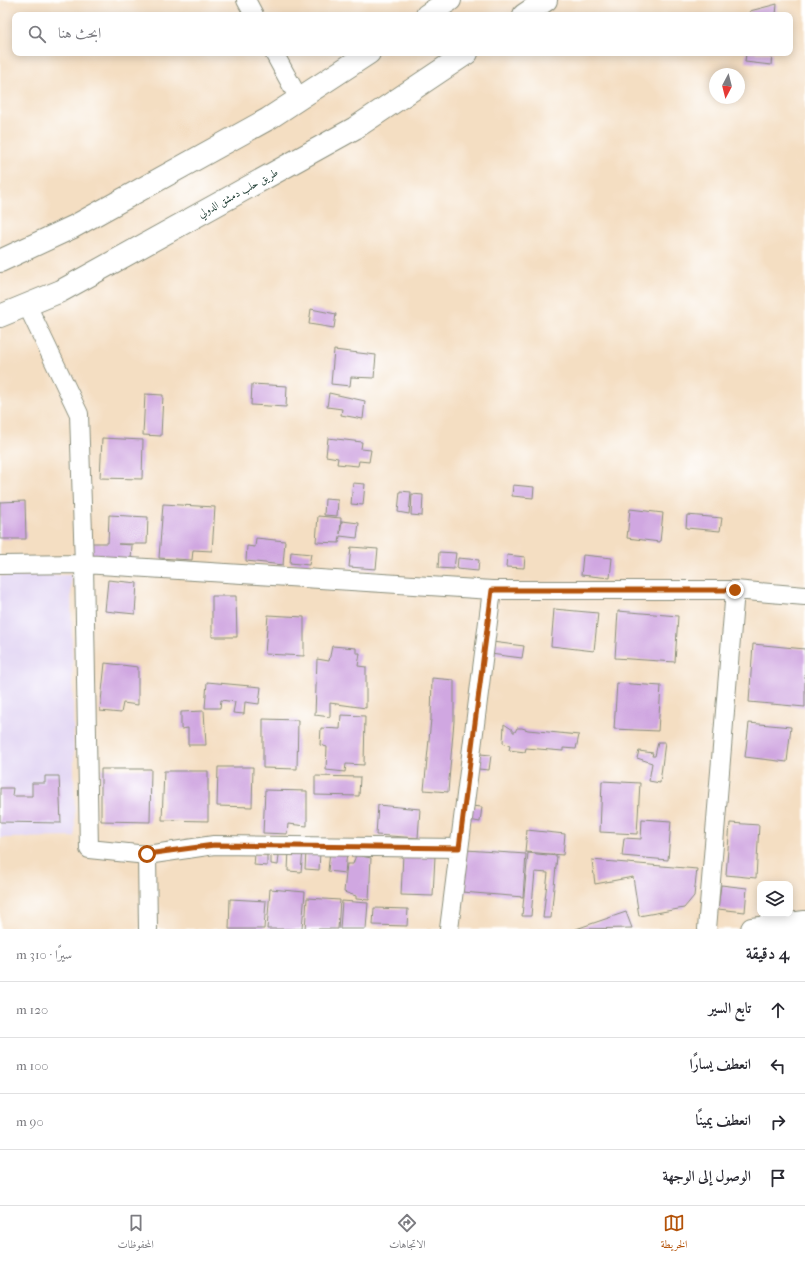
<!DOCTYPE html>
<html lang="ar">
<head>
<meta charset="utf-8">
<style>
	body { margin:0; font-family:"IM FELL French Canon",Amiri,serif; background:#f2f2f3; color:#2b2b33; direction:rtl }
	.controls { position:absolute; right:12px; bottom:12px; display:grid; overflow:hidden; border-radius:8px; box-shadow:0 2px 10px #0003 }
	.controls button { width:36px; height:36px; display:grid; place-items:center; padding:0; border:0; border-bottom:1px solid #e1e1e2; background:#fff; color:#2b2b33; font:20px sans-serif }
	.compass { position:absolute; left:709px; top:68px; width:36px; height:36px; border-radius:50%; background:#fff; box-shadow:0 2px 10px #0003; rotate:187deg }
	.stop { position:absolute; width:12px; height:12px; margin:-9px; border:3px solid #b45309; border-radius:50%; background:#fff }
	.stop.end { background:#b45309; border-color:#fff; box-shadow:0 1px 4px #0008 }
	.list { margin:0; padding:0; list-style:none }
	h2 { display:flex; justify-content:space-between; align-items:center; height:52px; margin:0; padding:0 16px; font-size:17px }
	h2 small { font-size:13px; font-weight:400; color:#7c7c81 }
	.list li { display:grid; grid-template-columns:26px 1fr auto; gap:12px; align-items:center; box-sizing:border-box; height:56px; padding:0 16px; border-top:1px solid #e1e1e2 }
	.list b { display:block; font-size:15px; white-space:nowrap }
	.list em { font-size:13px; font-style:normal; color:#7c7c81 }
	.icon { flex:none; width:22px; height:22px; fill:none; stroke:currentColor; stroke-width:2; stroke-linecap:round; stroke-linejoin:round }
	.map { position:relative; flex:none; width:805px; height:929px; overflow:hidden; direction:ltr }
	.search { position:absolute; background:#fff; box-shadow:0 2px 10px #0003; left:12px; right:12px; top:12px; height:44px; display:flex; align-items:center; gap:10px; box-sizing:border-box; padding:0 14px; border-radius:8px; color:#7c7c81; font-size:15px }
	.sheet { height:276px; background:#fff }
	nav { display:flex; justify-content:space-around; align-items:center; box-sizing:border-box; height:56px; border-top:1px solid #e1e1e2; background:#fff; font-size:11px; color:#7c7c81 }
	nav a { display:grid; justify-items:center; gap:2px }
	nav .on { color:#b45309 }
	.map>svg:first-child { display:block }
	.built { fill:#e1d4f3 }
	.building { fill:#d0a7e1 }
	.lines { fill:none; stroke-linecap:round; stroke-linejoin:round }
	.street-casing { stroke:#8a8e7b; stroke-width:20 }
	.highway-casing { stroke:#8a8e7b; stroke-width:24 }
	.street { stroke:#fff; stroke-width:18 }
	.highway { stroke:#fff; stroke-width:22 }
	.route { stroke:#b45309; stroke-width:5 }
	.labels { text-anchor:middle; dominant-baseline:central; stroke-width:3; stroke-linejoin:round; paint-order:stroke }
	.street-label { font-size:11px; fill:#1f3d34; stroke:#fff }
</style>
</head>
<body>
<div class="map">
<svg width="805" height="929" viewBox="0 0 805 929">
	<rect width="100%" height="100%" fill="#fff"/>
	<filter id="ink" filterUnits="userSpaceOnUse"><feTurbulence type="fractalNoise" baseFrequency=".025" numOctaves="2"/><feDisplacementMap in="SourceGraphic" scale="8" xChannelSelector="R" yChannelSelector="G"/><feConvolveMatrix kernelMatrix="1 2 1 2 8 2 1 2 1" color-interpolation-filters="sRGB"/></filter>
	<filter id="wash" filterUnits="userSpaceOnUse"><feTurbulence type="fractalNoise" baseFrequency=".012" numOctaves="4" result="noise"/><feDisplacementMap in="SourceGraphic" scale="16" xChannelSelector="R" yChannelSelector="G"/><feGaussianBlur stdDeviation="0.9" result="paint"/><feColorMatrix in="noise" values="0 0 0 0 0 0 0 0 0 0 0 0 0 0 0 0 0 1.4 0 .05"/><feComposite in="paint" operator="in"/></filter>
	<g filter="url(#wash)">
		<rect width="100%" height="100%" fill="#f4dec2"/>
		<path class="built" d="M 71,575 L 75,837 L 0,838 L 0,576 Z"/>
		<g id="blocks">
			<path class="building" d="M 777,4 L 776,15 L 750,15 L 750,11 Z
				M 746,53 L 772,53 L 771,65 L 745,62 Z
				M 311,309 L 336,314 L 334,328 L 309,324 Z
				M 334,350 L 376,355 L 374,378 L 351,377 L 350,386 L 331,384 Z
				M 252,384 L 287,386 L 286,407 L 251,405 Z
				M 329,393 L 365,401 L 363,419 L 341,415 L 342,409 L 327,407 Z
				M 145,394 L 163,395 L 161,436 L 143,435 Z
				M 102,438 L 143,440 L 142,479 L 100,478 Z
				M 328,438 L 362,442 L 361,449 L 371,450 L 369,462 L 359,461 L 358,466 L 337,464 L 338,458 L 326,456 Z
				M 353,483 L 365,484 L 363,505 L 351,504 Z
				M 513,485 L 534,487 L 533,498 L 512,496 Z
				M 400,491 L 411,492 L 409,514 L 398,512 Z
				M 412,494 L 423,495 L 422,516 L 411,515 Z
				M 325,499 L 338,500 L 337,516 L 324,515 Z
				M 25,501 L 26,539 L 0,539 L 0,502 Z
				M 163,504 L 215,507 L 212,551 L 193,550 L 192,560 L 159,558 Z
				M 630,509 L 663,513 L 660,542 L 627,538 Z
				M 109,515 L 148,517 L 147,544 L 118,544 L 132,545 L 131,560 L 91,558 L 92,543 L 108,543 Z
				M 687,515 L 722,518 L 720,531 L 686,528 Z
				M 318,516 L 341,518 L 340,534 L 342,521 L 359,523 L 357,538 L 340,536 L 339,543 L 316,542 Z
				M 256,538 L 285,541 L 283,565 L 246,561 L 247,546 L 255,547 Z
				M 351,547 L 378,549 L 376,569 L 349,567 Z
				M 291,552 L 311,554 L 309,565 L 290,563 Z
				M 439,552 L 456,553 L 454,569 L 438,568 Z
				M 507,555 L 525,557 L 524,568 L 506,567 Z
				M 583,555 L 612,558 L 610,578 L 581,575 Z
				M 458,558 L 479,560 L 478,571 L 457,569 Z
				M 108,580 L 137,583 L 135,614 L 105,611 Z
				M 212,596 L 236,596 L 237,637 L 212,637 Z
				M 554,609 L 598,613 L 594,651 L 551,646 Z
				M 618,611 L 678,616 L 675,662 L 615,658 Z
				M 268,615 L 304,617 L 304,656 L 265,654 Z
				M 492,642 L 524,646 L 522,658 L 490,654 Z
				M 753,644 L 805,649 L 805,707 L 749,702 Z
				M 332,646 L 356,648 L 356,653 L 360,653 L 358,666 L 366,667 L 366,708 L 330,703 L 330,717 L 315,715 L 317,659 L 329,661 Z
				M 105,663 L 138,667 L 138,705 L 123,703 L 121,713 L 100,711 Z
				M 432,678 L 454,680 L 454,721 L 448,792 L 424,790 L 431,719 Z
				M 207,682 L 261,687 L 259,704 L 245,702 L 244,714 L 233,713 L 235,702 L 221,700 L 220,708 L 205,708 Z
				M 617,683 L 661,686 L 658,731 L 614,729 Z
				M 204,711 L 206,745 L 188,745 L 188,728 L 181,729 L 181,712 Z
				M 341,715 L 365,716 L 364,765 L 346,764 L 345,772 L 326,770 L 327,747 L 320,745 L 321,728 L 340,729 Z
				M 263,719 L 298,720 L 297,769 L 263,768 Z
				M 749,723 L 791,727 L 787,762 L 745,757 Z
				M 504,724 L 513,730 L 513,732 L 515,732 L 517,728 L 522,728 L 528,730 L 579,735 L 576,749 L 563,748 L 563,751 L 526,748 L 525,752 L 509,750 L 510,746 L 503,743 Z
				M 658,742 L 665,742 L 660,783 L 649,781 L 652,763 L 637,758 L 639,751 L 653,753 L 652,756 L 655,756 Z
				M 480,754 L 491,755 L 489,770 L 478,769 Z
				M 218,767 L 253,767 L 252,807 L 217,806 Z
				M 101,769 L 151,769 L 150,822 L 101,821 Z
				M 164,771 L 208,771 L 208,821 L 162,820 Z
				M 45,776 L 59,776 L 61,823 L 0,822 L 0,788 L 13,788 L 12,796 L 32,796 L 32,783 L 45,783 Z
				M 315,776 L 360,777 L 359,796 L 315,795 Z
				M 602,781 L 640,783 L 637,834 L 600,832 Z
				M 265,790 L 307,791 L 307,826 L 288,824 L 287,834 L 263,833 Z
				M 378,805 L 420,809 L 418,838 L 376,835 Z
				M 470,806 L 482,807 L 480,822 L 469,820 Z
				M 642,819 L 671,821 L 668,860 L 622,856 L 624,838 L 641,839 Z
				M 730,823 L 759,825 L 756,878 L 726,875 Z
				M 527,830 L 565,834 L 563,855 L 525,852 Z
				M 289,849 L 303,850 L 301,872 L 288,871 Z
				M 330,850 L 347,852 L 345,873 L 328,871 Z
				M 466,850 L 526,854 L 523,897 L 462,892 Z
				M 306,851 L 320,852 L 319,870 L 305,869 Z
				M 528,853 L 557,856 L 551,918 L 543,918 L 548,873 L 535,872 L 531,916 L 522,916 Z
				M 255,854 L 267,855 L 267,866 L 254,865 Z
				M 403,854 L 435,856 L 433,896 L 401,895 Z
				M 271,855 L 279,855 L 278,865 L 271,864 Z
				M 356,855 L 371,858 L 369,900 L 356,899 L 356,896 L 344,892 L 347,864 L 353,864 Z
				M 592,860 L 697,869 L 694,896 L 684,908 L 639,916 L 633,877 L 595,884 Z
				M 721,885 L 747,888 L 745,912 L 718,909 Z
				M 270,889 L 305,892 L 302,929 L 267,929 Z
				M 307,898 L 340,900 L 338,929 L 305,929 Z
				M 230,899 L 266,901 L 264,929 L 229,929 Z
				M 342,901 L 368,903 L 366,929 L 340,929 Z
				M 374,908 L 408,909 L 407,926 L 373,925 Z
				M 626,912 L 632,928 L 576,929 Z"/>
		</g>
	</g>
	<g filter="url(#ink)">
		<use href="#blocks" fill-opacity="0" stroke="#8a8e7b" stroke-width="1"/>
		<g class="lines">
			<g class="street-casing">
				<path id="street" d="M 246,0 L 254,15
					M 274,53 L 299,99
					M 27,305 L 79,414 L 84,564 L 89,849 L 147,855 L 148,929
					M 0,565 L 84,564 L 492,590 L 735,590 L 707,929
					M 735,590 L 805,596
					M 147,855 L 214,845 L 459,848
					M 449,929 L 492,590"/>
			</g>
			<g class="highway-casing">
				<path id="highway" d="M 427,15 L 450,0
					M 524,15 L 546,0
					M 0,261 L 73,227 L 268,119 L 369,53
					M 0,316 L 61,291 L 355,128 L 467,53
					M 752,929 L 805,922"/>
			</g>
			<use href="#street" class="street"/>
			<use href="#highway" class="highway"/>
		</g>
	</g>
	<g class="lines" filter="url(#ink)">
		<path class="route" d="M 147,854 L 214,845 L 459,848 L 492,590 L 735,590"/>
	</g>
	<g class="labels">
		<g class="street-label">
			<text transform="translate(238 193) rotate(-29)">طريق حلب دمشق الدولي</text>
		</g>
	</g>
</svg>
<div class="controls">
<button><svg class="icon" aria-label="layers" viewBox="0 0 24 24"><path d="M12 4l9 5-9 5-9-5zM3 14l9 5 9-5"/></svg></button>
</div>
<svg class="compass" viewBox="-18 -18 36 36"><path d="M0-13l5 13h-10z" fill="#e53935"/><path d="M0 13l5-13h-10z" fill="#7c7c81"/></svg>
<div class="stop" style="left:147px;top:854px"></div>
<div class="stop end" style="left:735px;top:590px"></div>
<div class="search"><svg class="icon" aria-label="search" viewBox="0 0 24 24"><circle cx="10" cy="10" r="6"/><path d="M15 15l6 6"/></svg>ابحث هنا</div>
</div>
<section class="sheet">
<h2>4 دقيقة<small>سيرًا · 310 m</small></h2>
<ul class="list">
<li><svg class="icon" aria-label="ahead" viewBox="0 0 24 24"><path d="M12 20V5M6 11l6-6 6 6"/></svg><div><b>تابع السير</b></div><em>120 m</em></li>
<li><svg class="icon" aria-label="left" viewBox="0 0 24 24"><path d="M17 20v-9H6M10 6l-5 5 5 5"/></svg><div><b>انعطف يسارًا</b></div><em>100 m</em></li>
<li><svg class="icon" aria-label="right" viewBox="0 0 24 24"><path d="M7 20v-9h11M14 6l5 5-5 5"/></svg><div><b>انعطف يمينًا</b></div><em>90 m</em></li>
<li><svg class="icon" aria-label="arrive" viewBox="0 0 24 24"><path d="M6 21V4h12l-3 4 3 4H6"/></svg><div><b>الوصول إلى الوجهة</b></div></li>
</ul>
</section>
<nav>
<a class="on"><svg class="icon" aria-label="map" viewBox="0 0 24 24"><path d="M3 6l6-2 6 2 6-2v14l-6 2-6-2-6 2zM9 4v14M15 6v14"/></svg>الخريطة</a>
<a><svg class="icon" aria-label="directions" viewBox="0 0 24 24"><path d="M12 3l9 9-9 9-9-9zM9 14v-3h6M13 9l2 2-2 2"/></svg>الاتجاهات</a>
<a><svg class="icon" aria-label="saved" viewBox="0 0 24 24"><path d="M7 4h10v16l-5-4-5 4z"/></svg>المحفوظات</a>
</nav>
</body>
</html>
